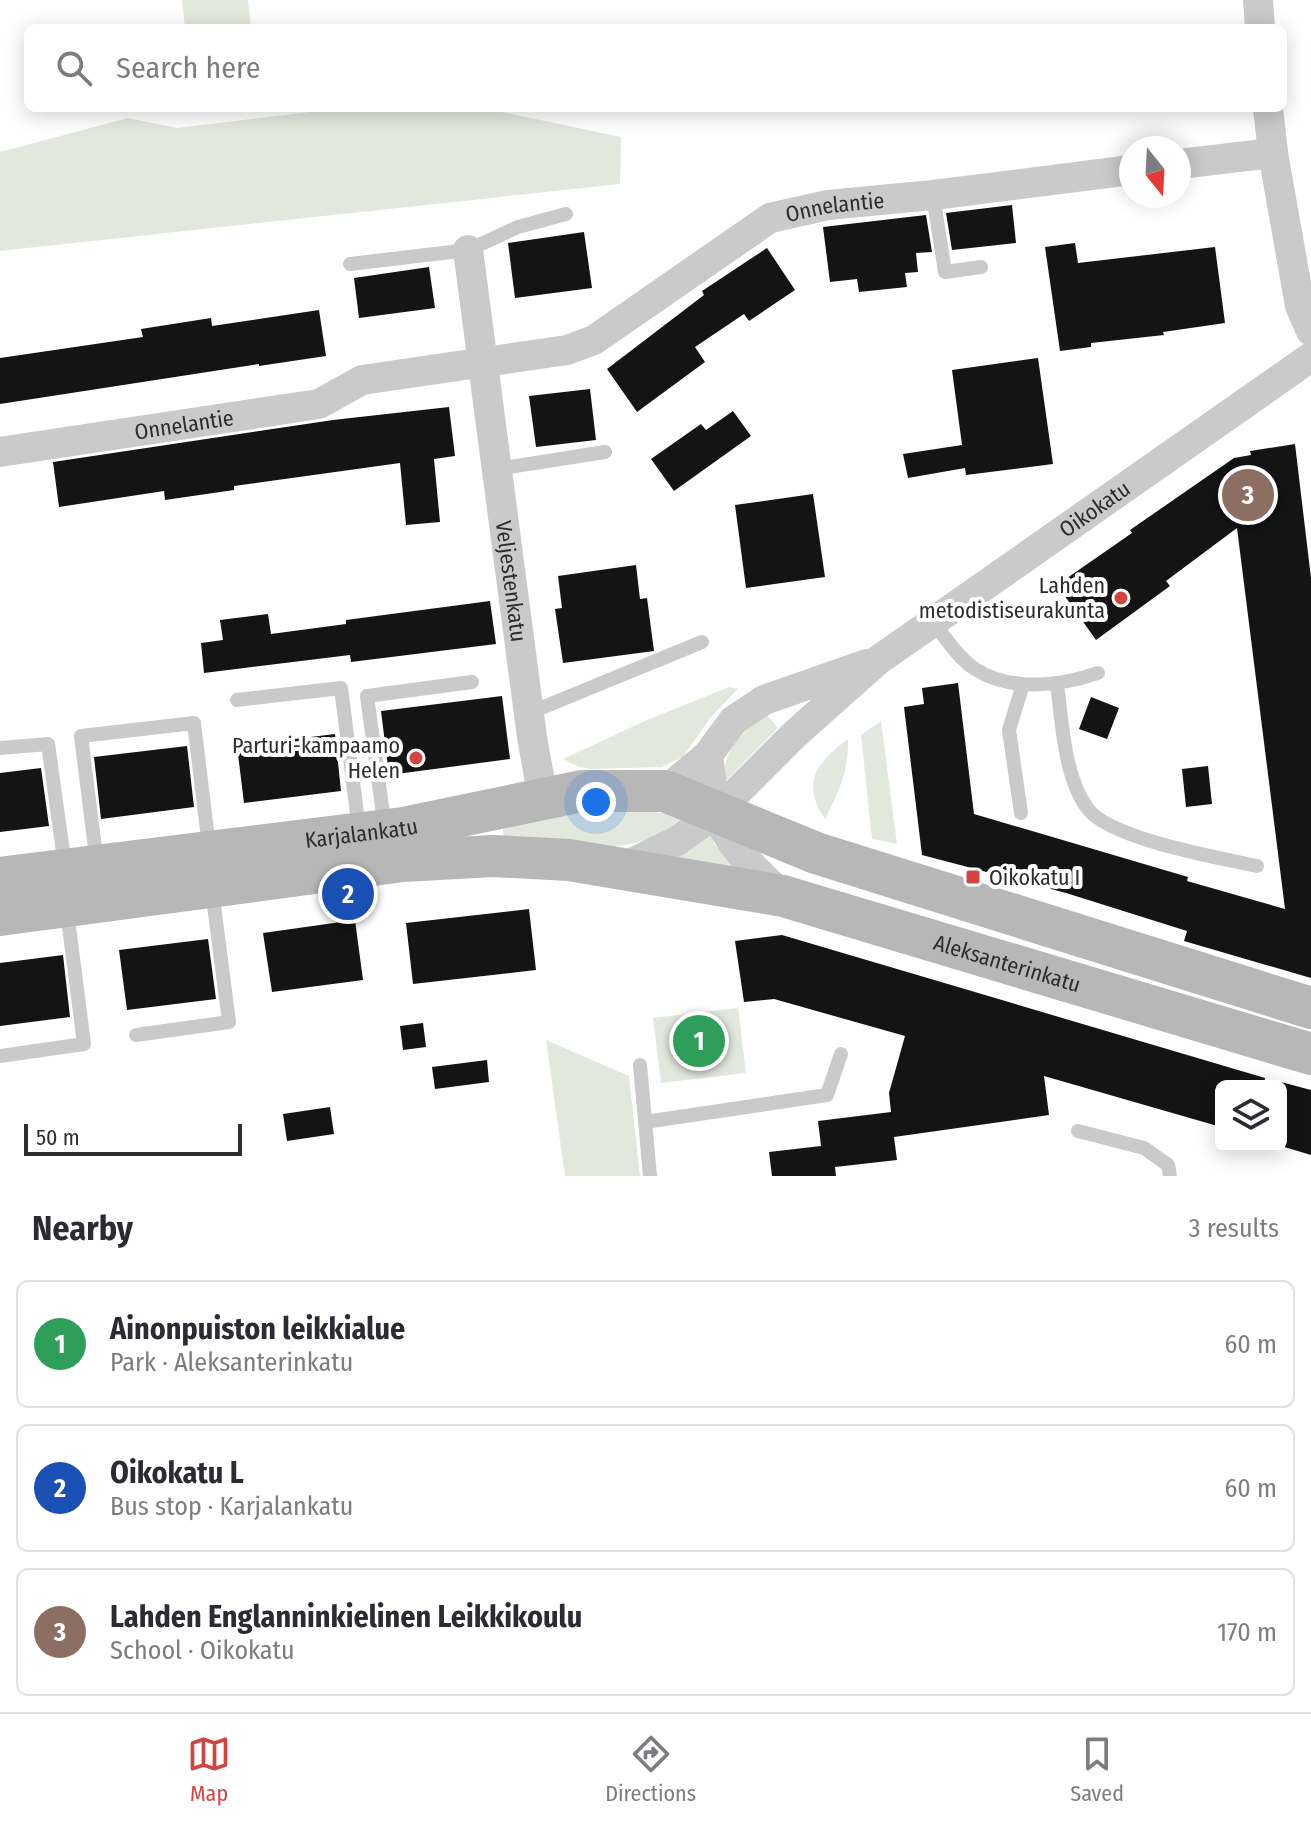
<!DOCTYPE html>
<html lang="en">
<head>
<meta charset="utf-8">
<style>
	body { margin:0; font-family:"Fira Sans Condensed",sans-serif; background:#f7f7f7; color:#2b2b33 }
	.controls { position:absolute; right:24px; bottom:24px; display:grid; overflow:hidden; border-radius:12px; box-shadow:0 4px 20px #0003 }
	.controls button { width:72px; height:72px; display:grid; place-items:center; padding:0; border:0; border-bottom:2px solid #e1e1e2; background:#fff; color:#2b2b33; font:40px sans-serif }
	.compass { position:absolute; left:1119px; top:136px; width:72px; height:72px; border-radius:50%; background:#fff; box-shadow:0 4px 20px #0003; rotate:162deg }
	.scale { position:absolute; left:24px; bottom:20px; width:218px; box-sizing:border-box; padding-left:8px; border:4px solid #2d2d2d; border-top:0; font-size:22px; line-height:28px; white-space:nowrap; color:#2d2d2d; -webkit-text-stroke:6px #fff; paint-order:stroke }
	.you { position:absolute; left:596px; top:802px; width:28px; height:28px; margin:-20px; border:6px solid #fff; border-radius:50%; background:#1a73e8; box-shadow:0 0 0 12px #1a73e833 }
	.badge { display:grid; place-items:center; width:52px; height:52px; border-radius:50%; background:#d14442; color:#fff; font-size:26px; font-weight:700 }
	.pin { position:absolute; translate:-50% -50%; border:4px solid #fff; box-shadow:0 2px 8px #0006 }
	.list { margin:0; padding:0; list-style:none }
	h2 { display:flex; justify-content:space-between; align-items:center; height:104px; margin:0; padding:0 32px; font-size:34px }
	h2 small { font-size:26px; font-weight:400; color:#7c7c81 }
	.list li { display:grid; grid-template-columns:52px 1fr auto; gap:24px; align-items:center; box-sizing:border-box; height:128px; margin:0 16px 16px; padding:0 16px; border:2px solid #e1e1e2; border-radius:12px }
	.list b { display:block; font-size:30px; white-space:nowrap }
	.list p { margin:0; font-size:26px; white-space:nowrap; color:#7c7c81 }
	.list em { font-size:26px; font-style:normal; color:#7c7c81 }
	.icon { flex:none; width:44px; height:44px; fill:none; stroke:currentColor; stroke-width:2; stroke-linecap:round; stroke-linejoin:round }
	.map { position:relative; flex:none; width:1311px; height:1176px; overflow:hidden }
	.search { position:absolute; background:#fff; box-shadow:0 4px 20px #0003; left:24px; right:24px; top:24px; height:88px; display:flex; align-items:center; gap:20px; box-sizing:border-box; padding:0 28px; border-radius:12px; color:#7c7c81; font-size:30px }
	.sheet { height:536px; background:#fff }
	nav { display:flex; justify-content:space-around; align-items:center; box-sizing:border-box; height:112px; border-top:2px solid #e1e1e2; background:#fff; font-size:22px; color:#7c7c81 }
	nav a { display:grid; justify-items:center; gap:4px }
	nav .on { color:#d14442 }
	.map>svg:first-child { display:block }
	.green { fill:#e2e9dc }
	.building { fill:#141414 }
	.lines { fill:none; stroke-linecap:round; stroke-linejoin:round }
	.service { stroke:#cacaca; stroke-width:14 }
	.minor { stroke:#cacaca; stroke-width:30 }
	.secondary { stroke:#b7b7b7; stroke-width:42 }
	.poi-dot { fill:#d14442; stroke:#fff; stroke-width:3 }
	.labels { text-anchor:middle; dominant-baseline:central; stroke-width:8; stroke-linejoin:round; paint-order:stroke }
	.street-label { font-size:22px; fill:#2d2d2d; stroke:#fff }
	.poi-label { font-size:22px; fill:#2d2d2d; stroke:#fff; text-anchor:end }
</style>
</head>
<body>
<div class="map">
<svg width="1311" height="1176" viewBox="0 0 1311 1176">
	<rect width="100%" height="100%" fill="#fff"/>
	<path class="green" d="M 182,0 L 248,0 L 251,28 L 185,28 Z
		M 343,108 L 483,108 L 621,137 L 620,184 L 0,251 L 0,152 L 128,118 L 177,128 Z
		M 729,687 L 738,689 L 710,718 L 683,757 L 661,767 L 592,769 L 579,767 L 563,759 L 647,720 Z
		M 766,714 L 778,728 L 723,784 C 722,752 741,732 766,714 Z
		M 881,721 L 897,844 L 872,839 L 861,735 Z
		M 848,739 C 849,770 839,792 825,819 C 800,782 818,761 848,739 Z
		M 631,808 L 680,816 L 680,819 C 634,863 560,843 504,838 L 502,823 L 530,816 Z
		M 710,832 L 714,844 L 747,877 L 661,861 Z
		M 738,1008 L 746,1073 L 661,1083 L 653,1018 Z
		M 546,1040 L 629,1076 L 640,1176 L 565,1176 Z"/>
	<path class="building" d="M 1012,205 L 1016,243 L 952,250 L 946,213 Z
		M 926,215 L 932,252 L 916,253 L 918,272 L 905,273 L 907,287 L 859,292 L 857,279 L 830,282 L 823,227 Z
		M 584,232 L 592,288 L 515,298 L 508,243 Z
		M 1075,243 L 1078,263 L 1215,247 L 1225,323 L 1163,332 L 1164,335 L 1091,343 L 1091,347 L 1060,351 L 1045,247 Z
		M 767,248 L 795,290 L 749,321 L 744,314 L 695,347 L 705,362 L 637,412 L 607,369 L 704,295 L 702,291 Z
		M 429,267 L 435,308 L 359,318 L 354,278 Z
		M 319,310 L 326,356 L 259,366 L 259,364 L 0,404 L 0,358 L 143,337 L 141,329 L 211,318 L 212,326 Z
		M 1038,358 L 1053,464 L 966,475 L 965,468 L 908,478 L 903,454 L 962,445 L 952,370 Z
		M 590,389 L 596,440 L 536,447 L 529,396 Z
		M 449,407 L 455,456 L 434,459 L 440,522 L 406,525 L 400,463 L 234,486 L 234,490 L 165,500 L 164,491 L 59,507 L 53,462 L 333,420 Z
		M 733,411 L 751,436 L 674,491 L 651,459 L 701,424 L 706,430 Z
		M 1295,444 L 1311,578 L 1311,978 L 1184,941 L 1187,931 L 1066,893 L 922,855 L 904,707 L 924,704 L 922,688 L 958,683 L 974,814 L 1188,877 L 1187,881 L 1285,909 L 1237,528 L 1166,581 L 1170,586 L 1096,640 L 1057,585 L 1132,533 L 1130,530 L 1234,458 L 1251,455 L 1250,451 Z
		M 813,494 L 825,577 L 746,588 L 735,505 Z
		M 636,565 L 640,599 L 647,598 L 654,651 L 563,663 L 555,609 L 562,608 L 558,576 Z
		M 490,601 L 496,644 L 351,662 L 350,655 L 204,673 L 201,643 L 223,640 L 220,620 L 268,614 L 271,634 L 346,624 L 346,620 Z
		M 502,696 L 510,759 L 389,775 L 381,711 Z
		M 1091,697 L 1119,708 L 1107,739 L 1079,729 Z
		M 335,734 L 341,791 L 244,803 L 237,746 Z
		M 187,746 L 194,807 L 101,819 L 94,757 Z
		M 1208,766 L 1212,804 L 1186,807 L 1182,769 Z
		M 41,768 L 49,826 L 0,832 L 0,773 Z
		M 529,909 L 536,970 L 413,984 L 406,923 Z
		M 355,920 L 363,980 L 272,992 L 263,933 Z
		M 782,935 L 1265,1078 L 1264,1086 L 1221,1086 L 1221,1127 L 1044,1076 L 1049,1115 L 894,1137 L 897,1160 L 835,1167 L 836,1176 L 772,1176 L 769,1152 L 821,1146 L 818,1121 L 891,1112 L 889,1093 L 905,1036 L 774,999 L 744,1002 L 735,941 Z
		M 208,939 L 216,999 L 127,1010 L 119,950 Z
		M 63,955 L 70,1017 L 0,1026 L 0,963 Z
		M 423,1023 L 426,1047 L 403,1050 L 400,1026 Z
		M 487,1060 L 489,1082 L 435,1089 L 432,1067 Z
		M 1281,1082 L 1311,1090 L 1311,1155 L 1281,1146 Z
		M 330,1107 L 334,1134 L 287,1141 L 283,1114 Z"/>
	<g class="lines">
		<path class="service" d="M 933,195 L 945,272 L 981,267
			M 350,264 L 468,250 L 518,227 L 566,214
			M 497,469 L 605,452
			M 933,622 C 946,638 957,657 975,669 C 1011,692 1060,686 1098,673
			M 1057,684 C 1062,721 1064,778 1088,809 C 1111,839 1219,858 1257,866
			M 237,700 L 341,688 L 359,829
			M 529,713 L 702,642
			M 0,748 L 48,744 L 65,866
			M 1021,813 L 1009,730 L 1023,684
			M 385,829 L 367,696 L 472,682
			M 97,864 L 81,736 L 194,723 L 209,847
			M 136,1035 L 229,1022 L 212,890
			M 0,1056 L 84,1044 L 67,911
			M 640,1065 L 650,1176
			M 645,1122 L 827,1095 L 841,1054
			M 1078,1131 L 1144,1148 L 1168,1165 L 1170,1176"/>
		<g class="minor">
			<path d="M 1258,0 L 1260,28"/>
			<path d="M 1268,108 L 1273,153 L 1300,306 L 1311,331"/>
			<path d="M 1179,164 L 1273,153"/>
			<path id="s1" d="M 468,250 L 532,737 L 543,799"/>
			<path id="s2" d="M 0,452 L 319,404 L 362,380 L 567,350 L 594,340 L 770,218 L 828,205 L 933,195 L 1131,170"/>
			<path d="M 708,755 C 711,773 711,794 717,812 C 727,846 758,872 783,896"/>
			<path d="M 665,791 L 708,755 L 733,721 L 764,700 L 867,664"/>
			<path id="s3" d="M 624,867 L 677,841 L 717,812 L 795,734 L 877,661 L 1311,357"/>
		</g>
		<g class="secondary">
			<path id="s4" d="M 0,878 L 403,828 L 582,791 L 665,791 L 816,853 L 1311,1008"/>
			<path id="s5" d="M 0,915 L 403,861 L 493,856 L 569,860 L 783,896 L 1311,1054"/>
		</g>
	</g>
	<g class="poi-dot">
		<circle cx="1121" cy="598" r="8"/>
		<circle cx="416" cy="758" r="8"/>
		<rect x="965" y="869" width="16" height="16" rx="4"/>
	</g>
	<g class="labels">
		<g class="street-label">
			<text stroke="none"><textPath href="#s2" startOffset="888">Onnelantie</textPath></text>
			<text stroke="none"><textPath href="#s2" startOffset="186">Onnelantie</textPath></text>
			<text stroke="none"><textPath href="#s3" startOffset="594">Oikokatu</textPath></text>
			<text stroke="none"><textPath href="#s1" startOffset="334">Veljestenkatu</textPath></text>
			<text stroke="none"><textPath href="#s4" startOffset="364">Karjalankatu</textPath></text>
			<text stroke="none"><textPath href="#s5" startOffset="1024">Aleksanterinkatu</textPath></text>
		</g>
		<g class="poi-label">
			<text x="1105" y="585">Lahden<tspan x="1105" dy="25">metodistiseurakunta</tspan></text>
			<text x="400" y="745">Parturi-kampaamo<tspan x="400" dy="25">Helen</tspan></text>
			<text x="989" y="877" text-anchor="start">Oikokatu I</text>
		</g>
	</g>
</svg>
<div class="controls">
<button><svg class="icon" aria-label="layers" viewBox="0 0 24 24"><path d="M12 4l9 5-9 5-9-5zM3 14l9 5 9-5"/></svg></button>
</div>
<svg class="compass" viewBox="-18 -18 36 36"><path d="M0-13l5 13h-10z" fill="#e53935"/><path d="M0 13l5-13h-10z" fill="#7c7c81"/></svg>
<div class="scale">50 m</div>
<div class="you"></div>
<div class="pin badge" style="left:699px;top:1041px;background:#2e9e5b">1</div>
<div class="pin badge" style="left:348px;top:894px;background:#1a4fb4">2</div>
<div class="pin badge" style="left:1248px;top:495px;background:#8d6e63">3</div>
<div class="search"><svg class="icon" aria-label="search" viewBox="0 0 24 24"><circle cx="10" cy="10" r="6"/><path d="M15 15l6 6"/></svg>Search here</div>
</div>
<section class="sheet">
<h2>Nearby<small>3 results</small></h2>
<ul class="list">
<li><span class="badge" style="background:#2e9e5b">1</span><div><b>Ainonpuiston leikkialue</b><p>Park · Aleksanterinkatu</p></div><em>60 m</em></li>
<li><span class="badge" style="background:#1a4fb4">2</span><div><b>Oikokatu L</b><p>Bus stop · Karjalankatu</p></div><em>60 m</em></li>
<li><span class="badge" style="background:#8d6e63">3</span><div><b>Lahden Englanninkielinen Leikkikoulu</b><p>School · Oikokatu</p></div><em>170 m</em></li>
</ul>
</section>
<nav>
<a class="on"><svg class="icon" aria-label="map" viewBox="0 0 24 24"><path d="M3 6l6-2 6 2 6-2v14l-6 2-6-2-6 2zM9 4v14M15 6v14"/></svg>Map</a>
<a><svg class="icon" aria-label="directions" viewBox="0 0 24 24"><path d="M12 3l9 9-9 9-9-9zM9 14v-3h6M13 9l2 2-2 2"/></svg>Directions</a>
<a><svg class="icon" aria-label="saved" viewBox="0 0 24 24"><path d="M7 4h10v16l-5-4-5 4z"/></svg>Saved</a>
</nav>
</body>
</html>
